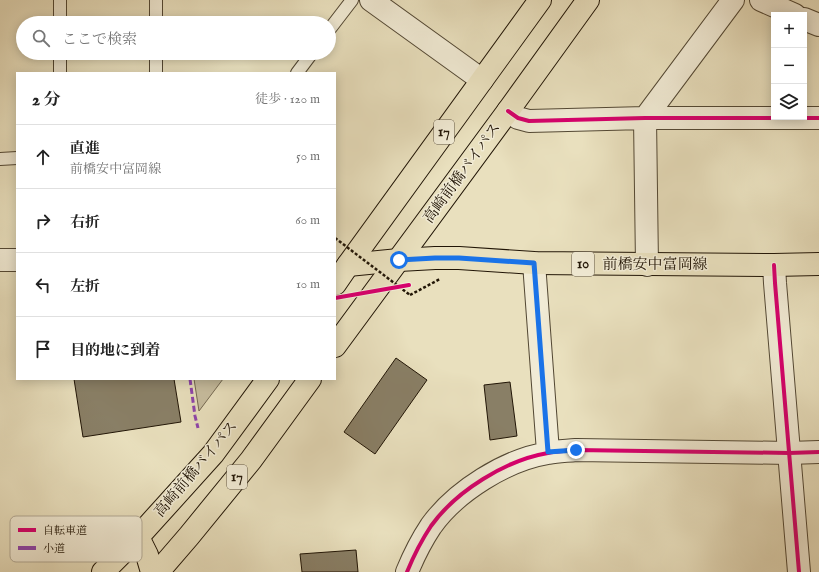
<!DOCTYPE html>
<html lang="ja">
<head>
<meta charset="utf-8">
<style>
	body { margin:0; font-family:"IM FELL English","Noto Serif JP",serif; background:#f2f2f2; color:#222 }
	.controls { position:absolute; right:12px; top:12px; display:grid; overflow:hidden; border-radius:0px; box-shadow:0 2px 10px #0003 }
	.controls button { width:36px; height:36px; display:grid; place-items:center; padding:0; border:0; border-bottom:1px solid #e0e0e0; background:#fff; color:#222; font:20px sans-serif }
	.stop { position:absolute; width:12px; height:12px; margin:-9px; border:3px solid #1a73e8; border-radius:50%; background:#fff }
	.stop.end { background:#1a73e8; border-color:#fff; box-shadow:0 1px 4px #0008 }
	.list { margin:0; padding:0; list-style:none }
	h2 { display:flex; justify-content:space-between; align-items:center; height:52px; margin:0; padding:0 16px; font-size:17px }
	h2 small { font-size:13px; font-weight:400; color:#767676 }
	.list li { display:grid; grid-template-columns:26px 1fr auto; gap:12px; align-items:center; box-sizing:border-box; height:64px; padding:0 16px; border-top:1px solid #e0e0e0 }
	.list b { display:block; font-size:15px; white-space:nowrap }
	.list p { margin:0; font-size:13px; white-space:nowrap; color:#767676 }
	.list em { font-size:13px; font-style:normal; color:#767676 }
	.icon { flex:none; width:22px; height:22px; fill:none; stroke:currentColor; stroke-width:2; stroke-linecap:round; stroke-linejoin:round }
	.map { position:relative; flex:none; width:819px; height:572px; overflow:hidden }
	.search { position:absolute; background:#fff; box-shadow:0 2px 10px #0003; left:16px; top:16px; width:320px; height:44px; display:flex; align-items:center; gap:10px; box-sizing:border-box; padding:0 14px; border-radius:22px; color:#767676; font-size:15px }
	.panel { position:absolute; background:#fff; box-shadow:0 2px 10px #0003; left:16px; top:72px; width:320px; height:308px; border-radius:0px }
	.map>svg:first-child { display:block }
	.green { fill:#c7bd9f; stroke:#746952 }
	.building { fill:#897f66; stroke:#211506 }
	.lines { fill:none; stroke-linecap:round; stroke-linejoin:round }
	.service-casing { stroke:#534834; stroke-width:14 }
	.minor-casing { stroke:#534834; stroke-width:24 }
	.tertiary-casing { stroke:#534834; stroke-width:24 }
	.primary-casing { stroke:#211506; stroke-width:24 }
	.trunk-casing { stroke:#211506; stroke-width:24 }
	.path { stroke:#211506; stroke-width:2.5; stroke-dasharray:3 2; stroke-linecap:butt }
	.service { stroke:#f1ebd5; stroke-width:12 }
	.minor { stroke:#f1ebd5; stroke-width:22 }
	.tertiary { stroke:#f1ebd5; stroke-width:22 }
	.primary { stroke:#e9e0be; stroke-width:22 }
	.trunk { stroke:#e9e0be; stroke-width:22 }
	.path-bridge { stroke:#211506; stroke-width:2.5; stroke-dasharray:3 2; stroke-linecap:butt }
	.quiet { stroke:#8e44ad; stroke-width:3; stroke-dasharray:6 3; stroke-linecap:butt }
	.cycleway-casing { stroke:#f1ebd5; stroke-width:6 }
	.cycleway { stroke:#d6006c; stroke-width:4 }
	.route { stroke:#1a73e8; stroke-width:5 }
	.labels { text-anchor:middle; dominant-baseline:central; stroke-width:3; stroke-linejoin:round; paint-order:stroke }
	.shield { fill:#f1ebd5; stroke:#5f5544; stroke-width:1 }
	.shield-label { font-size:14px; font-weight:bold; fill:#211506 }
	.street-label { font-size:15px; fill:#211506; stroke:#f1ebd5 }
	.key { fill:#f1ebd5; stroke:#b3ab97; stroke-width:1 }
	.key-label { font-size:11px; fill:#211506 }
</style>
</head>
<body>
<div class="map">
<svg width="819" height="572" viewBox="0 0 819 572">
	<rect width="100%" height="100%" fill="#e9e0be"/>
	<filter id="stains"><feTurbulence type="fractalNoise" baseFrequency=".005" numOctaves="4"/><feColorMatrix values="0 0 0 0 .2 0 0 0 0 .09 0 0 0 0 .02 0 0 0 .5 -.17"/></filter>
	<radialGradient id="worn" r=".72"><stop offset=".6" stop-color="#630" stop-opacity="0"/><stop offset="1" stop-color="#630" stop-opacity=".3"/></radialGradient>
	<path class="green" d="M 194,379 L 223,379 L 199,411 Z"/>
	<path class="building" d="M 396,358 L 427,380 L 375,454 L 344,432 Z
		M 74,379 L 174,379 L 181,422 L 83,437 Z
		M 510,382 L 517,436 L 490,440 L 484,385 Z
		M 356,550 L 358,572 L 302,572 L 300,554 Z"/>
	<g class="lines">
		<g class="service-casing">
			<path id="service" d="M 60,0 L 60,23
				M 156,23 L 156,0
				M 329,30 L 352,0
				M 60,53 L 60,73
				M 156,73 L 156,53
				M 297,73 L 312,53
				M 0,159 L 17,158"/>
		</g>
		<g class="minor-casing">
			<path id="minor" d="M 371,0 L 482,80
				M 761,0 L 795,15
				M 804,19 L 819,25
				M 508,111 L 518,118 L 529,121 L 645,118 L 819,118
				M 534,263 L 548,452
				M 647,265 L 645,118 L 733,0
				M 407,572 C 414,555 421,541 431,526 C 456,491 506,460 548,453 C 557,451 567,451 576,450 L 789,453 L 819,452"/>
		</g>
		<g class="tertiary-casing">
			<path id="tertiary" d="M 0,260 L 17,260
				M 774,265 L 775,283 L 799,572"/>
		</g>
		<g class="primary-casing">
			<path id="primary" d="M 348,265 L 399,260 L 435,258 L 459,258 L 534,263 L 774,265 L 819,264
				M 138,537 L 147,555 L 152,572"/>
		</g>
		<g class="trunk-casing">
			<path id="trunk" d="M 335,284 L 348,265 L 540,0
				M 335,346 L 508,111 L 588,0
				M 103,572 L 138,537 L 213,454 L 268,379
				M 158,572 L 189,536 L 251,460 L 310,379"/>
		</g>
		<path class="path" d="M 410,295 L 440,279"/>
		<use href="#service" class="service"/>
		<use href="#minor" class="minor"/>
		<use href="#tertiary" class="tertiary"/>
		<use href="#primary" class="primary"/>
		<use href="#trunk" class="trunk"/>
		<path class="path-bridge" d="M 335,238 L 410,295"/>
		<path class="quiet" d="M 190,379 L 195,416 L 198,428"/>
		<g class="cycleway-casing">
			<path id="cycleway" d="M 508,111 L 518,118 L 529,121 L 645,118 L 819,118
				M 774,265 L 775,283 L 799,572
				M 335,298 L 409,285
				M 407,572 C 414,555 421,541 431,526 C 456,491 506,460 548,453 C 557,451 567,451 576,450 L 789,453 L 819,452"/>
		</g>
		<use href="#cycleway" class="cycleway"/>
	</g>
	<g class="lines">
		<path class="route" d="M 399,260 L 435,258 L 459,258 L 534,263 L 548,452 L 576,450"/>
	</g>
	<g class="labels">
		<g class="shield">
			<rect x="434" y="120" width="20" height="24" rx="3"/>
			<rect x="572" y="252" width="22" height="24" rx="3"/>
			<rect x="227" y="465" width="20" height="24" rx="3"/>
		</g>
		<g class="shield-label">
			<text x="444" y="132">17</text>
			<text x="583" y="264">10</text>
			<text x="237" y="477">17</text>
		</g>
		<g class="street-label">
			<text transform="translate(462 173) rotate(-54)">高崎前橋バイパス</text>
			<text x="655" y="264">前橋安中富岡線</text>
			<text transform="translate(196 469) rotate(-50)">高崎前橋バイパス</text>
		</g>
	</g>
	<rect x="10" y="516" width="132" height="46" rx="6" class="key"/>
	<rect x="18" y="528" width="18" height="4" fill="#d6006c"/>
	<rect x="18" y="546" width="18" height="4" fill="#8e44ad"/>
	<g class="key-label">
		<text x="43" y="534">自転車道</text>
		<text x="43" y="552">小道</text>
	</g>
	<rect width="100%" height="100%" filter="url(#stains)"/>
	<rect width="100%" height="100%" fill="url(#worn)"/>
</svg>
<div class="controls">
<button>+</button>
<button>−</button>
<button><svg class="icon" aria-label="layers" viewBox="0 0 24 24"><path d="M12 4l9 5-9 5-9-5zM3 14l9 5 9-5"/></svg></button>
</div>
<div class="stop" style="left:399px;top:260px"></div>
<div class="stop end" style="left:576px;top:450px"></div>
<div class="search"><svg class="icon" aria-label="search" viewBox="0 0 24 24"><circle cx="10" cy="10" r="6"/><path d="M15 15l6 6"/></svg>ここで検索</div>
<section class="panel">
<h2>2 分<small>徒歩 · 120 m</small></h2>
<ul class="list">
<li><svg class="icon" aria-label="ahead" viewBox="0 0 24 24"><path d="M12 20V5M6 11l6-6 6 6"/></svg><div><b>直進</b><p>前橋安中富岡線</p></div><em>50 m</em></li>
<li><svg class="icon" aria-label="right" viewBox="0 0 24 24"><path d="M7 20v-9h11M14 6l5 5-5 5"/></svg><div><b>右折</b></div><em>60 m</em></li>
<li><svg class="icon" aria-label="left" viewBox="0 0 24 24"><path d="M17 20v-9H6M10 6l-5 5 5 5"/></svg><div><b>左折</b></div><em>10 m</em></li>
<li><svg class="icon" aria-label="arrive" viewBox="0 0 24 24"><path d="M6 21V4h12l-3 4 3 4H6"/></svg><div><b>目的地に到着</b></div></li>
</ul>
</section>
</div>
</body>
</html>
